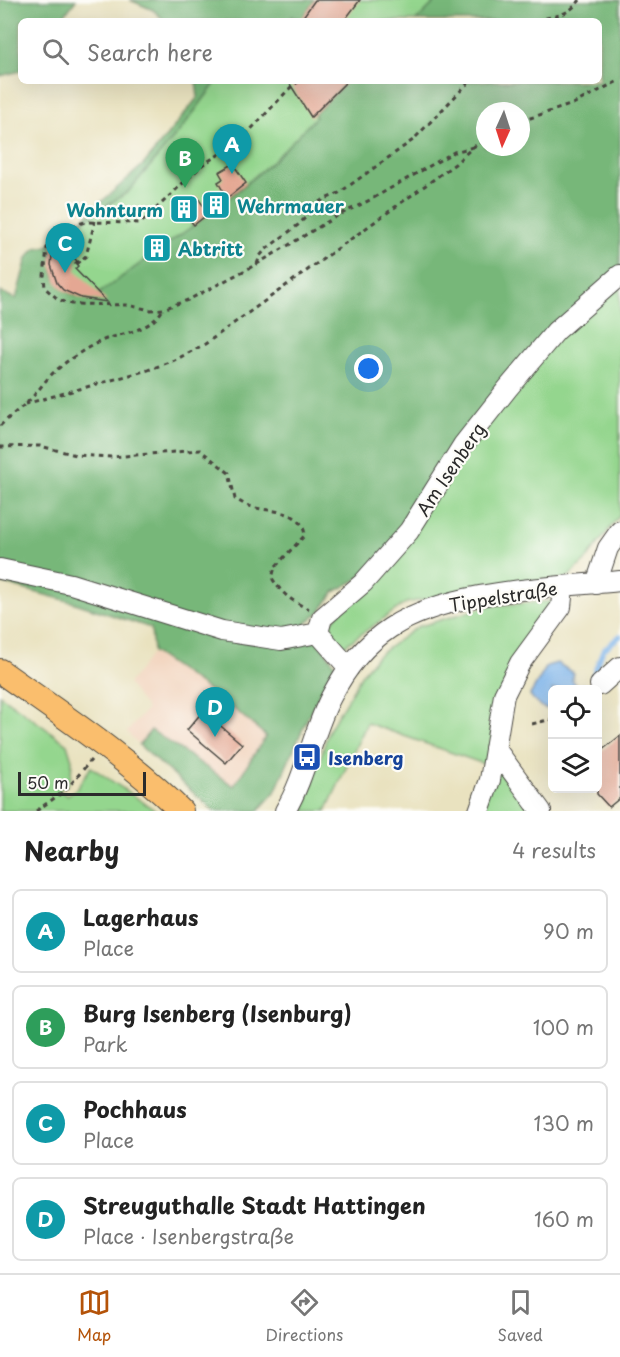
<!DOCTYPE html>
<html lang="en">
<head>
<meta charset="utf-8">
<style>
	body { margin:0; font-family:"Playpen Sans",sans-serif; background:#f2f2f2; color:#222 }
	.controls { position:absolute; right:18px; bottom:18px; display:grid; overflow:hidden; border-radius:9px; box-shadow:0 6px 24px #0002 }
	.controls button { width:54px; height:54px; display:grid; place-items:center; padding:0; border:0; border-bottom:2px solid #e0e0e0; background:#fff; color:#222; font:30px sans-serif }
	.compass { position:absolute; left:476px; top:102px; width:54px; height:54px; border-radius:50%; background:#fff; box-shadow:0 6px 24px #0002; rotate:183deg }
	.scale { position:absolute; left:18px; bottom:15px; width:128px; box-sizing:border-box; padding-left:6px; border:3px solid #2b2b2b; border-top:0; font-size:16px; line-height:21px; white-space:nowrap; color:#2b2b2b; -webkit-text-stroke:4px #fdfcf7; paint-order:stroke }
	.you { position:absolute; left:369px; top:369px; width:21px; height:21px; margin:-15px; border:4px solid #fff; border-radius:50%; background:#1a73e8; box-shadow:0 0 0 9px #1a73e833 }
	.badge { display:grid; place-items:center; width:39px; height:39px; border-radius:50%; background:#b45309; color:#fff; font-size:20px; font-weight:700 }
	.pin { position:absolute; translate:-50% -50px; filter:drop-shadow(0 2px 3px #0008) }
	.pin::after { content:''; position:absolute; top:32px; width:21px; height:18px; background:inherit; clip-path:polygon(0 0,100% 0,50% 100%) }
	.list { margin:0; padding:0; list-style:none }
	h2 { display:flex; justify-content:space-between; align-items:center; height:78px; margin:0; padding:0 24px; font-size:26px }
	h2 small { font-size:20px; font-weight:400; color:#767676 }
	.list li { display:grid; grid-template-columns:39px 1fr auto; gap:18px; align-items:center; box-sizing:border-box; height:84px; margin:0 12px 12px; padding:0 12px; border:2px solid #e0e0e0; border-radius:9px }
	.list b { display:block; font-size:22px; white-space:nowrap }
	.list p { margin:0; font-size:20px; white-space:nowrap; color:#767676 }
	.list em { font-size:20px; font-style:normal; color:#767676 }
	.icon { flex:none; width:33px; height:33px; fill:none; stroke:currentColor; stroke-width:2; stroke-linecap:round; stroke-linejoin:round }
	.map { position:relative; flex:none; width:620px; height:811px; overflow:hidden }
	.search { position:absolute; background:#fff; box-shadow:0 6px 24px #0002; left:18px; right:18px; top:18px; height:66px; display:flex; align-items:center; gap:15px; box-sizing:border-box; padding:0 21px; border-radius:9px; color:#767676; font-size:22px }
	.sheet { height:462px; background:#fff }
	nav { display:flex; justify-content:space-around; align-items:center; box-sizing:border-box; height:84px; border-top:2px solid #e0e0e0; background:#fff; font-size:16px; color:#767676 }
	nav a { display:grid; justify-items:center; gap:3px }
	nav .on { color:#b45309 }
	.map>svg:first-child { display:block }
	.built { fill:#f2d4be }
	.green { fill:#94d68e; stroke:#60805c; stroke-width:1.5 }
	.forest { fill:#77b779; stroke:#517152; stroke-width:1.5; fill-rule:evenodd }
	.water { fill:#7ab2ea; stroke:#526e8a; stroke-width:1.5 }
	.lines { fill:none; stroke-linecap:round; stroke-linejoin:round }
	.stream { stroke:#7ab2ea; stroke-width:5 }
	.building { fill:#e4a793 }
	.minor-casing { stroke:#484641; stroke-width:22 }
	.major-casing { stroke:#484641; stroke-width:26 }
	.path { stroke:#484641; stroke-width:3; stroke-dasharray:4.5 4.5; stroke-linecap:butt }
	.minor { stroke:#fff; stroke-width:20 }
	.major { stroke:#fabe6d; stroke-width:24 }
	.labels { text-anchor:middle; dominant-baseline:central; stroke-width:4.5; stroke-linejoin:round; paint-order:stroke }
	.culture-label { font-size:18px; font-weight:bold; fill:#0d838f; stroke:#fdfcf7; text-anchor:start }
	.street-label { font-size:18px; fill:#2b2b2b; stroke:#fdfcf7 }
	.transit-label { font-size:18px; font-weight:bold; fill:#164399; stroke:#fdfcf7; text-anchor:start }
</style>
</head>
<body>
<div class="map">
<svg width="620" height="811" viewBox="0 0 620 811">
	<rect width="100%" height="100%" fill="#fdfcf7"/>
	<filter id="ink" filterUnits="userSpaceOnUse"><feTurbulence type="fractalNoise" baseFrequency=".0167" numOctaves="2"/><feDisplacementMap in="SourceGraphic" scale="12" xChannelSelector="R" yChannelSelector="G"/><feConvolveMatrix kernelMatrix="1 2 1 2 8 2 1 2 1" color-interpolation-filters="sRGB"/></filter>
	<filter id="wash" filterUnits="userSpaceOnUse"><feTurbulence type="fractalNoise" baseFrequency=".008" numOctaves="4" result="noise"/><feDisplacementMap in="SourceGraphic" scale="24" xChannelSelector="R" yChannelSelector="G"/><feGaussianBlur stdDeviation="1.35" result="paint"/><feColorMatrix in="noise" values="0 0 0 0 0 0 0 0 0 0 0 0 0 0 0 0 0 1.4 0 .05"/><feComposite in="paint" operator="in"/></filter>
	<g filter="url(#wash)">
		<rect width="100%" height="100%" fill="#e9e2bf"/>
		<path class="built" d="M 152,653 L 226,702 L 266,736 L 234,786 L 151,730 L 139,745 L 127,732 L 147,709 L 128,684 Z"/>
		<path class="green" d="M 315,0 L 437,0 L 416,21 L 294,21 L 290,18 Z
			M 217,81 L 347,81 L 314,114 L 316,117 L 274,160 L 244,185 L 190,228 L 91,299 C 59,295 49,279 52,248 L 49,246 L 62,231 L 64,233 L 128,192 L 182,128 Z
			M 620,283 L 620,515 L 586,560 L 567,578 L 487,588 L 406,603 L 344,646 L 332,637 L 331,623 L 467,446 L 558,338 Z
			M 553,601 L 484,764 L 367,723 L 326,811 L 304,811 L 329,730 L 362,674 L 377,656 L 417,627 L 488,606 Z
			M 0,695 L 67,744 L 72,760 L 71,775 L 68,784 L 58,790 L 67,795 L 77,788 L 91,767 L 156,811 L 0,811 Z
			M 501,762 L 539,811 L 475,811 Z"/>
		<path class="forest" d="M 0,0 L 76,0 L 60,21 L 21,21 L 21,71 L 0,76 Z
			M 130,0 L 315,0 L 301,20 L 292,16 L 291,18 L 294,21 L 165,21 L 153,10 Z
			M 437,0 L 620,0 L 620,268 L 552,329 L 404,530 L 358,579 L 334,592 L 320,612 L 305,624 L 335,664 L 307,719 L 275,792 L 258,811 L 214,811 L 139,745 L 151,730 L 234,786 L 266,736 L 226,702 L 153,652 L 151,628 L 72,602 L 0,583 L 0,292 L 16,299 L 27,258 L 36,248 L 48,246 L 62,230 L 81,220 L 144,164 L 198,97 L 196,81 L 217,81 L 182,128 L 128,192 L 64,233 L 62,231 L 62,234 L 53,245 L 51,244 L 49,246 L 52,248 C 49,278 59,295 91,299 L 190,228 L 245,185 L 274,160 L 316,117 L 314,114 L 347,81 L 599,81 L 599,21 L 416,21 ZM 485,111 L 521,111 L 521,147 L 485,147 Z"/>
		<path class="water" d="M 557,663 L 574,673 L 572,680 L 576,685 L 571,689 L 552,690 L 552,708 C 542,711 536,703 530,695 L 547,666 Z"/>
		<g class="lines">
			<path class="stream" d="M 593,676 L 603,650 L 620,636
				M 580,690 L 583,686"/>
		</g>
		<g id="blocks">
			<path class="building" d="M 315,0 L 360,0 L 344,21 L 300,21 Z
				M 288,81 L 347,81 L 311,117 Z
				M 233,164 L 246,183 L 227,198 L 218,182 L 223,179 L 219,172 Z
				M 197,197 L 209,213 L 194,225 L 181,210 Z
				M 54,238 L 77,261 L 75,263 L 78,266 L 75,269 L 107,302 L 81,298 L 63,290 L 57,283 L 51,265 Z
				M 203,711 L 242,744 L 226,763 L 187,730 Z
				M 620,736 L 620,798 L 609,807 L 597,794 L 597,754 Z"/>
		</g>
	</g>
	<g filter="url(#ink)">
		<use href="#blocks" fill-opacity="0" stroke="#484641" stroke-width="1.5"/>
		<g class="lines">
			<g class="minor-casing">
				<path id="minor" d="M 0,569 L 71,584 L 222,631 L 281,640 L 318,633
					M 596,584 L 608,548 L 620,531
					M 349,668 L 318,633 L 322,618 L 363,583 L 409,531 L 463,445 L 508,388 L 556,331 L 620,275
					M 600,685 L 620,667
					M 495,748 L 541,811
					M 285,811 C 306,776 312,733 331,697 C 345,670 364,645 390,628 C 450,589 550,588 620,581
					M 479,811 L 490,780 L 504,695 L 520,663 L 561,607 L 563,587"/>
			</g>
			<g class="major-casing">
				<path id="major" d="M 0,671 C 62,715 126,757 181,811"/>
			</g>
			<path class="path" d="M 537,21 C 556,14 566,18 580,0
				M 299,81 L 291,87 L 239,142 L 202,165 L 141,223 L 85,222 L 62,229 L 47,248 L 44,276 L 45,288 L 59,300 L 72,304 L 127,305 L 151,310 L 163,309 L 188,300 L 257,264 L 337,216 L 370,200 L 454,152 L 473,147
				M 521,121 L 573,104 L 620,80
				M 76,264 L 86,256 L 95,221
				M 257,264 L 260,256 L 265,250 L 298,225 L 309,214 L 314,204 L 339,193 L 413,140 L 470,81
				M 25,404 L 148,370 L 177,359 L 205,344 L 455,164 L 473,147 L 485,140
				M 0,426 C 8,418 16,412 24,405 C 34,397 41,386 49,377 C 63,363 81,351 99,342 C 120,332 150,333 163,309
				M 0,447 L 40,446 L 76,455 L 111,457 L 200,450 L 229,473 L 235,499 C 240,501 244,505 249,506 C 269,513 301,507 305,535 L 275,567 L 272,578 C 282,594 291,601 309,609
				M 532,724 L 552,719
				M 36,811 L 66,790 L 91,760"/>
			<use href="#minor" class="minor"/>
			<use href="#major" class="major"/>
		</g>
	</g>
	<defs>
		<g id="building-square" transform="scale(1.5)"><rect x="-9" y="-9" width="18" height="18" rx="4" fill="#0f9aa8" stroke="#fdfcf7"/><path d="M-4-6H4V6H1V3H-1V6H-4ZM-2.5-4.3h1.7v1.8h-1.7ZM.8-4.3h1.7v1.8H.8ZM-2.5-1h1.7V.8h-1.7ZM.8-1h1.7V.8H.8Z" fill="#fff"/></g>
		<g id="bus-square" transform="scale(1.5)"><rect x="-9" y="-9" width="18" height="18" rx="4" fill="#1a4fb4" stroke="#fdfcf7"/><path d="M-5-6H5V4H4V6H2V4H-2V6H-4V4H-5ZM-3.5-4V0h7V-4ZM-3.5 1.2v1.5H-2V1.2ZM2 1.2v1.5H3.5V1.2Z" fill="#fff"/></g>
	</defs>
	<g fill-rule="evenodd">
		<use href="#building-square" x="216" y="205"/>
		<use href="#building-square" x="184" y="209"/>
		<use href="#building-square" x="157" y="248"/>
		<use href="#bus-square" x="307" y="757"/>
	</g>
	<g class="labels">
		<g class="culture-label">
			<text x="237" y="205">Wehrmauer</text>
			<text x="163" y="209" text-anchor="end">Wohnturm</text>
			<text x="178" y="248">Abtritt</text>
		</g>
		<g class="street-label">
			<text transform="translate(450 469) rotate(-56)">Am Isenberg</text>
			<text transform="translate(503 596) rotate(-9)">Tippelstraße</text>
		</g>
		<g class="transit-label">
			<text x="328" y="757">Isenberg</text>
		</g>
	</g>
</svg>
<div class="controls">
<button><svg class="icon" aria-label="locate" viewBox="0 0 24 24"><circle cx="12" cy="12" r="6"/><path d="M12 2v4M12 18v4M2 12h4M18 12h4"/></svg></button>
<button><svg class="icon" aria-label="layers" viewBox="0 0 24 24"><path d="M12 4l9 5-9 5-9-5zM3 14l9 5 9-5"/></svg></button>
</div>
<svg class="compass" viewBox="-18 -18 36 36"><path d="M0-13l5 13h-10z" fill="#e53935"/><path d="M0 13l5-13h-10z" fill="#767676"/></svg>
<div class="scale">50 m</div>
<div class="you"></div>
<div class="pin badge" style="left:232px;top:174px;background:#0f9aa8">A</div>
<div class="pin badge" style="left:185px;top:188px;background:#2e9e5b">B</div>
<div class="pin badge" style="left:65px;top:273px;background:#0f9aa8">C</div>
<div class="pin badge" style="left:215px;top:737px;background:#0f9aa8">D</div>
<div class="search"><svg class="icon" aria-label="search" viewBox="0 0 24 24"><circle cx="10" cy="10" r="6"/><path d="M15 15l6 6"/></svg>Search here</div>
</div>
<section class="sheet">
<h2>Nearby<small>4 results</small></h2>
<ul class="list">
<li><span class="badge" style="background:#0f9aa8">A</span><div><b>Lagerhaus</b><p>Place</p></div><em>90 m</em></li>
<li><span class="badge" style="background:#2e9e5b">B</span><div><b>Burg Isenberg (Isenburg)</b><p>Park</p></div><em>100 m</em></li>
<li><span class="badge" style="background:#0f9aa8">C</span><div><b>Pochhaus</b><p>Place</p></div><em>130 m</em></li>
<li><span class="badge" style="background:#0f9aa8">D</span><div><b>Streuguthalle Stadt Hattingen</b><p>Place · Isenbergstraße</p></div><em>160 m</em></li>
</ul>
</section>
<nav>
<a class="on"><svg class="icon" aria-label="map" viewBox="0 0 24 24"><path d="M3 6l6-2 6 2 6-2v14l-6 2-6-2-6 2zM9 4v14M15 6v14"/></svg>Map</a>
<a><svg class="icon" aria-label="directions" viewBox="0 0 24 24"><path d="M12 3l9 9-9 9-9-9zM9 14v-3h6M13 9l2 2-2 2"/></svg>Directions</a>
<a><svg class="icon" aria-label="saved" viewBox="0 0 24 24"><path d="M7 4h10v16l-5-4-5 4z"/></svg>Saved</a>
</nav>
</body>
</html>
